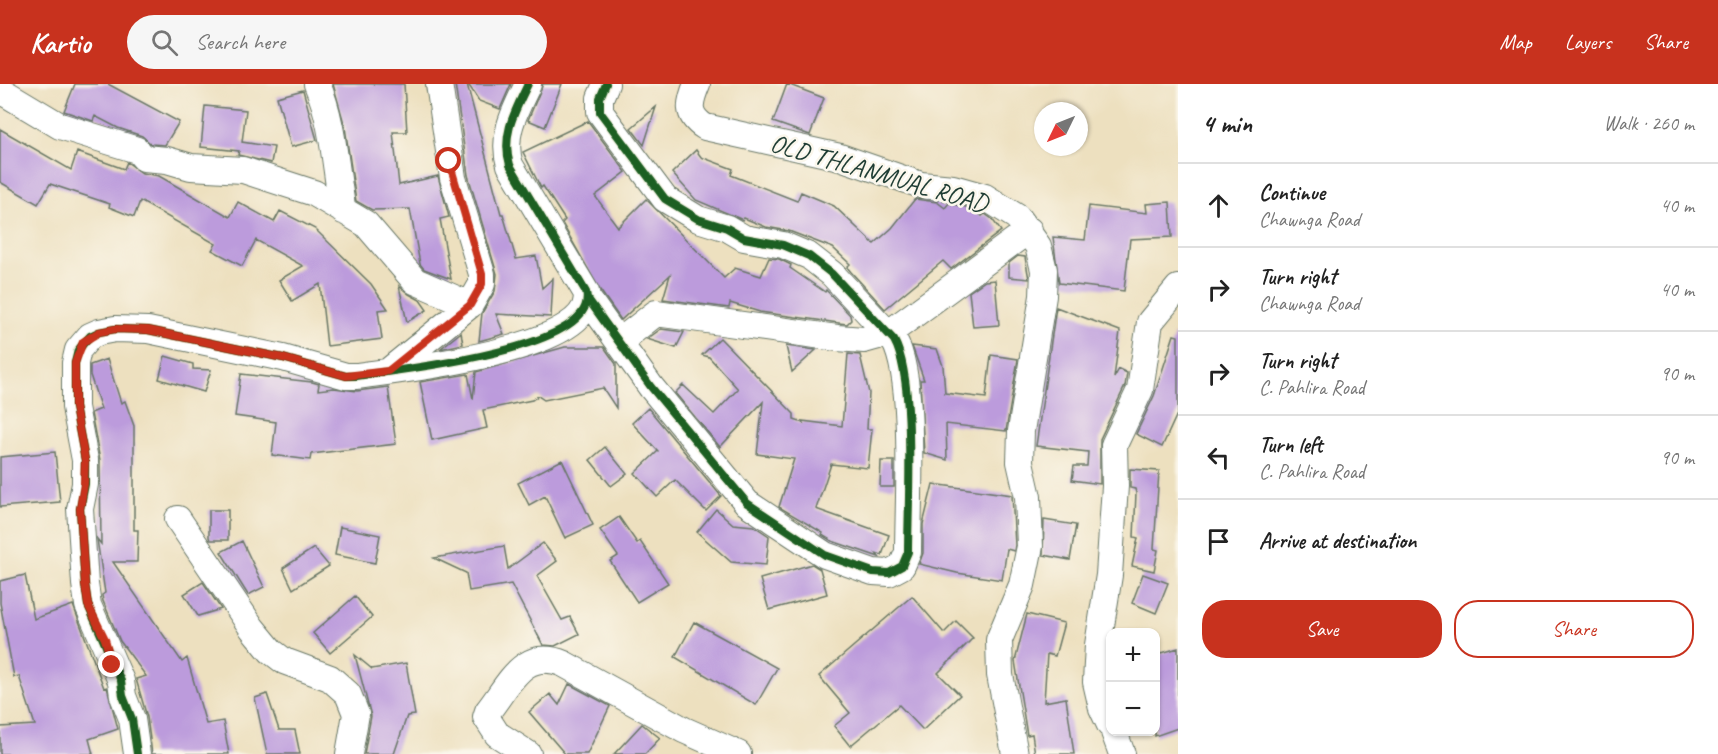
<!DOCTYPE html>
<html lang="en">
<head>
<meta charset="utf-8">
<style>
	body { margin:0; font-family:Caveat,sans-serif; background:#f6f6f6; color:#222 }
	.controls { position:absolute; right:18px; bottom:18px; display:grid; overflow:hidden; border-radius:12px; box-shadow:0 2px 4px #0004 }
	.controls button { width:54px; height:54px; display:grid; place-items:center; padding:0; border:0; border-bottom:2px solid #e0e0e0; background:#fff; color:#222; font:30px sans-serif }
	.compass { position:absolute; left:1034px; top:18px; width:54px; height:54px; border-radius:50%; background:#fff; box-shadow:0 2px 4px #0004; rotate:227deg }
	.stop { position:absolute; width:18px; height:18px; margin:-14px; border:4px solid #c8321e; border-radius:50%; background:#fff }
	.stop.end { background:#c8321e; border-color:#fff; box-shadow:0 2px 6px #0008 }
	.list { margin:0; padding:0; list-style:none }
	h2 { display:flex; justify-content:space-between; align-items:center; height:78px; margin:0; padding:0 24px; font-size:26px }
	h2 small { font-size:20px; font-weight:400; color:#767676 }
	.list li { display:grid; grid-template-columns:39px 1fr auto; gap:18px; align-items:center; box-sizing:border-box; height:84px; padding:0 24px; border-top:2px solid #e0e0e0 }
	.list b { display:block; font-size:22px; white-space:nowrap }
	.list p { margin:0; font-size:20px; white-space:nowrap; color:#767676 }
	.list em { font-size:20px; font-style:normal; color:#767676 }
	.actions { display:flex; gap:12px; padding:18px 24px }
	.actions a { flex:1; padding:14px 0; border:2px solid #c8321e; border-radius:24px; text-align:center; font-size:21px; color:#c8321e }
	.actions .main { background:#c8321e; color:#fff }
	.icon { flex:none; width:33px; height:33px; fill:none; stroke:currentColor; stroke-width:2; stroke-linecap:round; stroke-linejoin:round }
	.map { position:relative; flex:none; width:1178px; height:670px; overflow:hidden }
	header { display:flex; align-items:center; gap:36px; box-sizing:border-box; height:84px; padding:0 30px; background:#c8321e; color:#fff }
	header strong { font-size:28px }
	nav { display:flex; gap:33px; margin-inline-start:auto; font-size:21px }
	.search { width:420px; height:54px; background:#f6f6f6; display:flex; align-items:center; gap:15px; box-sizing:border-box; padding:0 21px; border-radius:33px; color:#767676; font-size:22px }
	main { display:flex }
	aside { flex:1; background:#fff }
	.map>svg:first-child { display:block }
	.building { fill:#bc9bdc }
	.lines { fill:none; stroke-linecap:round; stroke-linejoin:round }
	.street-casing { stroke:#677665; stroke-width:28 }
	.street { stroke:#fff; stroke-width:26 }
	.cycleway-casing { stroke:#fbf7ec; stroke-width:11 }
	.cycleway { stroke:#1b5e20; stroke-width:8 }
	.route { stroke:#c8321e; stroke-width:8 }
	.labels { text-anchor:middle; dominant-baseline:central; stroke-width:5; stroke-linejoin:round; paint-order:stroke }
	.street-label { font-size:26px; fill:#1f3d34; stroke:#fbf7ec }
</style>
</head>
<body>
<header>
<strong>Kartio</strong>
<div class="search"><svg class="icon" aria-label="search" viewBox="0 0 24 24"><circle cx="10" cy="10" r="6"/><path d="M15 15l6 6"/></svg>Search here</div>
<nav><a>Map</a><a>Layers</a><a>Share</a></nav>
</header>
<main>
<div class="map">
<svg width="1178" height="670" viewBox="0 0 1178 670">
	<rect width="100%" height="100%" fill="#fbf7ec"/>
	<filter id="ink" filterUnits="userSpaceOnUse"><feTurbulence type="fractalNoise" baseFrequency=".0167" numOctaves="2"/><feDisplacementMap in="SourceGraphic" scale="12" xChannelSelector="R" yChannelSelector="G"/><feConvolveMatrix kernelMatrix="1 2 1 2 8 2 1 2 1" color-interpolation-filters="sRGB"/></filter>
	<filter id="wash" filterUnits="userSpaceOnUse"><feTurbulence type="fractalNoise" baseFrequency=".008" numOctaves="4" result="noise"/><feDisplacementMap in="SourceGraphic" scale="24" xChannelSelector="R" yChannelSelector="G"/><feGaussianBlur stdDeviation="1.35" result="paint"/><feColorMatrix in="noise" values="0 0 0 0 0 0 0 0 0 0 0 0 0 0 0 0 0 1.4 0 .05"/><feComposite in="paint" operator="in"/></filter>
	<g filter="url(#wash)">
		<rect width="100%" height="100%" fill="#ede0bf"/>
		<g id="blocks">
			<path class="building" d="M 75,0 L 108,0 L 179,38 L 165,61 L 151,60 L 142,52 L 118,44 L 95,32 L 93,37 L 64,27 Z
				M 333,0 L 404,0 L 407,48 L 393,48 L 399,101 L 438,92 L 449,133 L 440,135 L 451,195 L 424,185 L 420,180 L 410,125 L 372,126 L 356,117 L 345,43 Z
				M 455,0 L 467,0 L 501,130 L 503,130 L 516,175 L 536,172 L 542,204 L 553,194 L 551,233 L 496,230 L 504,250 L 479,257 L 482,229 L 495,207 L 497,190 L 468,91 Z
				M 468,0 L 511,0 L 500,25 L 479,17 Z
				M 543,0 L 562,0 L 545,43 L 528,36 Z
				M 787,0 L 824,14 L 810,51 L 773,38 Z
				M 303,6 L 317,56 L 291,63 L 277,13 Z
				M 205,22 L 246,26 L 242,58 L 274,63 L 271,79 L 238,71 L 239,67 L 201,63 Z
				M 656,23 L 644,61 L 631,44 Z
				M 588,37 L 626,88 L 595,112 L 618,143 L 646,115 L 724,194 L 735,184 L 761,192 L 769,174 L 779,175 L 791,181 L 790,184 L 825,208 L 826,206 L 850,231 L 851,236 L 847,240 L 839,239 L 760,228 L 730,219 L 729,224 L 663,215 L 670,191 L 621,236 L 600,206 L 562,139 L 565,136 L 543,102 L 541,104 L 523,68 Z
				M 0,45 L 71,86 L 77,68 L 124,85 L 127,78 L 142,89 L 159,92 L 230,133 L 238,118 L 274,138 L 280,127 L 315,145 L 371,200 L 388,225 L 378,226 L 382,255 L 327,262 L 320,200 L 292,217 L 279,196 L 303,182 L 256,156 L 242,182 L 212,166 L 216,160 L 140,117 L 134,133 L 109,123 L 110,120 L 50,100 L 38,120 L 0,98 Z
				M 696,66 L 701,73 L 733,85 L 731,91 L 797,117 L 801,108 L 834,122 L 874,160 L 892,144 L 915,115 L 937,118 L 945,124 L 949,119 L 974,125 L 982,132 L 985,130 L 992,135 L 1001,147 L 951,185 L 943,177 L 885,225 L 851,188 L 847,183 L 850,180 L 833,164 L 789,147 L 766,143 L 744,134 L 743,136 L 696,116 L 672,89 Z
				M 1170,118 L 1172,153 L 1130,155 L 1124,207 L 1059,199 L 1053,153 L 1085,156 L 1089,122 L 1147,129 L 1146,120 Z
				M 1018,172 L 1025,173 L 1029,195 L 1009,193 L 1009,179 Z
				M 995,196 L 999,241 L 973,243 L 969,208 L 985,197 Z
				M 399,202 L 409,210 L 420,216 L 427,226 L 407,238 Z
				M 1056,223 L 1120,247 L 1114,294 L 1119,285 L 1127,289 L 1125,302 L 1100,355 L 1100,400 L 1072,396 L 1074,382 L 1087,382 L 1088,368 L 1036,362 Z
				M 661,245 L 684,248 L 676,264 L 647,255 Z
				M 461,248 L 463,260 L 440,265 L 460,249 Z
				M 1174,251 L 1178,252 L 1178,328 L 1162,363 L 1136,350 L 1154,312 Z
				M 720,254 L 794,330 L 794,336 L 803,339 L 802,337 L 842,342 L 848,270 L 860,271 L 869,309 L 867,345 L 872,345 L 868,384 L 831,380 L 816,425 L 889,451 L 882,471 L 876,469 L 879,473 L 832,457 L 822,451 L 823,449 L 779,423 L 794,375 L 757,370 L 763,318 L 720,363 L 675,309 L 683,301 L 714,330 L 738,305 L 709,273 L 702,271 Z
				M 786,262 L 816,266 L 792,288 Z
				M 912,262 L 937,265 L 943,282 L 945,309 L 986,314 L 991,271 L 1018,275 L 1006,347 L 946,340 L 947,376 L 924,369 L 920,296 L 924,296 Z
				M 565,263 L 604,263 L 616,280 L 616,324 L 603,304 L 544,316 L 538,312 L 532,316 L 483,326 L 487,344 L 432,356 L 420,298 L 468,290 L 473,315 L 476,288 Z
				M 165,272 L 193,280 L 193,285 L 211,286 L 204,308 L 159,295 Z
				M 107,275 L 121,319 L 125,317 L 134,342 L 134,446 L 138,446 L 137,478 L 113,478 L 182,578 L 187,574 L 206,640 L 223,637 L 229,670 L 152,670 L 147,633 L 136,595 L 146,592 L 120,557 L 103,517 L 102,511 L 105,509 L 97,455 L 101,460 L 100,376 L 91,329 L 101,325 L 90,291 L 90,281 Z
				M 241,290 L 312,298 L 319,300 L 318,306 L 334,304 L 357,307 L 388,303 L 396,360 L 311,370 L 310,376 L 272,371 L 276,338 L 235,332 Z
				M 648,324 L 721,412 L 706,427 L 675,396 L 657,413 L 635,389 L 658,367 L 632,339 Z
				M 605,363 L 627,390 L 611,402 L 590,376 Z
				M 55,368 L 60,418 L 0,423 L 0,373 Z
				M 562,376 L 593,441 L 565,454 L 545,412 L 529,421 L 518,399 Z
				M 881,377 L 894,377 L 894,403 L 880,403 Z
				M 1130,385 L 1159,387 L 1154,465 L 1158,466 L 1154,487 L 1132,482 L 1138,454 L 1134,453 L 1136,409 L 1135,405 L 1130,404 Z
				M 933,400 L 1012,411 L 1015,461 L 1014,467 L 1007,465 L 1002,496 L 957,489 L 919,480 L 923,469 L 923,440 Z
				M 716,425 L 733,440 L 754,442 L 769,452 L 766,481 L 731,478 L 697,448 Z
				M 209,426 L 228,426 L 228,456 L 210,456 L 209,453 Z
				M 619,433 L 637,459 L 640,457 L 668,499 L 637,518 L 610,477 L 618,472 L 600,446 Z
				M 1044,436 L 1076,441 L 1070,476 L 1043,471 Z
				M 340,443 L 380,451 L 375,479 L 335,471 Z
				M 242,457 L 264,503 L 248,511 L 221,468 Z
				M 543,459 L 557,477 L 537,492 L 562,536 L 570,533 L 579,550 L 555,562 L 543,561 L 511,500 L 469,507 L 466,489 L 434,474 L 504,462 L 508,485 Z
				M 314,464 L 329,482 L 293,505 L 283,484 Z
				M 812,480 L 820,485 L 827,510 L 769,526 L 760,495 Z
				M 1143,490 L 1168,499 L 1156,529 L 1132,519 Z
				M 25,491 L 34,535 L 73,521 L 104,604 L 107,603 L 118,645 L 89,655 L 93,670 L 0,670 L 0,643 L 35,641 L 19,592 L 14,593 L 0,519 L 0,497 Z
				M 203,498 L 221,525 L 198,532 L 184,510 Z
				M 355,512 L 372,533 L 330,569 L 313,549 Z
				M 912,512 L 944,549 L 956,537 L 973,554 L 938,589 L 960,611 L 923,646 L 899,621 L 850,662 L 834,642 L 850,629 L 819,592 Z
				M 1027,530 L 1064,539 L 1055,572 L 1047,570 L 1044,618 L 1066,614 L 1074,670 L 1035,670 L 1032,650 L 1027,651 L 1015,577 Z
				M 694,538 L 777,584 L 756,621 L 675,573 Z
				M 1178,564 L 1178,644 L 1155,652 L 1155,571 Z
				M 355,571 L 372,585 L 406,579 L 415,631 L 407,632 L 394,670 L 364,670 L 371,632 Z
				M 569,600 L 610,622 L 587,670 L 565,670 L 529,628 L 550,610 L 559,621 Z
				M 267,610 L 279,646 L 295,646 L 300,670 L 267,670 L 255,614 Z
				M 642,640 L 660,654 L 645,670 L 614,670 Z"/>
		</g>
	</g>
	<g filter="url(#ink)">
		<use href="#blocks" fill-opacity="0" stroke="#677665" stroke-width="1.5"/>
		<g class="lines">
			<g class="street-casing">
				<path id="street" d="M 317,0 C 334,39 335,85 343,127
					M 697,0 C 689,19 686,31 705,43 L 840,73 L 921,101 L 953,104 L 985,113 L 1017,133 L 1038,162 L 1044,186 L 1043,212 L 1021,347 L 1020,378 L 1028,413 L 1030,462 L 1022,501 L 999,556 L 1000,591 L 1015,670
					M 0,6 L 60,42 L 137,66 L 144,74 L 167,76 L 191,83 L 243,86 L 314,109 L 366,140 L 415,197 L 470,221
					M 588,215 L 651,303 L 747,419 L 825,471 L 873,488 L 889,489 L 902,482 L 908,468 C 908,419 916,295 894,256 L 832,190 L 809,172 L 783,161 L 744,154 L 727,144 L 698,135 L 665,115 L 600,28 L 600,14 L 606,0
					M 619,258 L 656,229 L 837,254 L 864,256 L 889,249 L 1029,146
					M 391,285 L 470,221 L 482,200 L 482,190 L 453,94 L 439,0
					M 178,435 L 252,544 L 271,567 L 284,577 L 330,594 L 348,610 L 356,630 L 349,670
					M 1110,641 L 1102,624 L 1096,598 L 1098,561 L 1109,491 L 1115,402 L 1114,361 L 1140,306 L 1150,238 L 1178,204
					M 1114,648 L 1122,670
					M 137,670 L 132,635 L 123,612 L 121,597 L 88,521 L 85,500 L 80,425 L 85,400 L 85,376 L 75,323 L 75,279 L 78,266 L 90,252 L 99,248 L 115,245 L 148,246 L 283,274 L 346,292 L 357,292 C 396,286 601,266 586,208 L 510,81 C 501,51 515,27 528,0
					M 528,670 L 497,650 L 486,633 L 488,627 C 510,599 524,563 564,580 L 684,646 L 738,670"/>
			</g>
			<use href="#street" class="street"/>
			<g class="cycleway-casing">
				<path id="cycleway" d="M 588,215 L 651,303 L 747,419 L 825,471 L 873,488 L 889,489 L 902,482 L 908,468 C 908,419 916,295 894,256 L 832,190 L 809,172 L 783,161 L 744,154 L 727,144 L 698,135 L 665,115 L 600,28 L 600,14 L 606,0
					M 137,670 L 132,635 L 123,612 L 121,597 L 88,521 L 85,500 L 80,425 L 85,400 L 85,376 L 75,323 L 75,279 L 78,266 L 90,252 L 99,248 L 115,245 L 148,246 L 283,274 L 346,292 L 357,292 C 396,286 601,266 586,208 L 510,81 C 501,51 515,27 528,0"/>
			</g>
			<use href="#cycleway" class="cycleway"/>
		</g>
	</g>
	<g class="lines" filter="url(#ink)">
		<path class="route" d="M 112,581 L 105,555 L 88,521 L 85,500 L 80,425 L 84,400 L 85,376 L 75,323 L 75,279 L 83,258 L 99,248 L 115,245 L 148,246 L 283,274 L 346,292 L 388,287 L 470,221 L 482,200 L 482,190 L 449,77"/>
	</g>
	<g class="labels">
		<g class="street-label">
			<text transform="translate(879 89) rotate(16)">OLD THLANMUAL ROAD</text>
		</g>
	</g>
</svg>
<div class="controls">
<button>+</button>
<button>−</button>
</div>
<svg class="compass" viewBox="-18 -18 36 36"><path d="M0-13l5 13h-10z" fill="#e53935"/><path d="M0 13l5-13h-10z" fill="#767676"/></svg>
<div class="stop" style="left:449px;top:77px"></div>
<div class="stop end" style="left:112px;top:581px"></div>
</div>
<aside>
<h2>4 min<small>Walk · 260 m</small></h2>
<ul class="list">
<li><svg class="icon" aria-label="ahead" viewBox="0 0 24 24"><path d="M12 20V5M6 11l6-6 6 6"/></svg><div><b>Continue</b><p>Chawnga Road</p></div><em>40 m</em></li>
<li><svg class="icon" aria-label="right" viewBox="0 0 24 24"><path d="M7 20v-9h11M14 6l5 5-5 5"/></svg><div><b>Turn right</b><p>Chawnga Road</p></div><em>40 m</em></li>
<li><svg class="icon" aria-label="right" viewBox="0 0 24 24"><path d="M7 20v-9h11M14 6l5 5-5 5"/></svg><div><b>Turn right</b><p>C. Pahlira Road</p></div><em>90 m</em></li>
<li><svg class="icon" aria-label="left" viewBox="0 0 24 24"><path d="M17 20v-9H6M10 6l-5 5 5 5"/></svg><div><b>Turn left</b><p>C. Pahlira Road</p></div><em>90 m</em></li>
<li><svg class="icon" aria-label="arrive" viewBox="0 0 24 24"><path d="M6 21V4h12l-3 4 3 4H6"/></svg><div><b>Arrive at destination</b></div></li>
</ul>
<div class="actions"><a class="main">Save</a><a>Share</a></div>
</aside>
</main>
</body>
</html>
